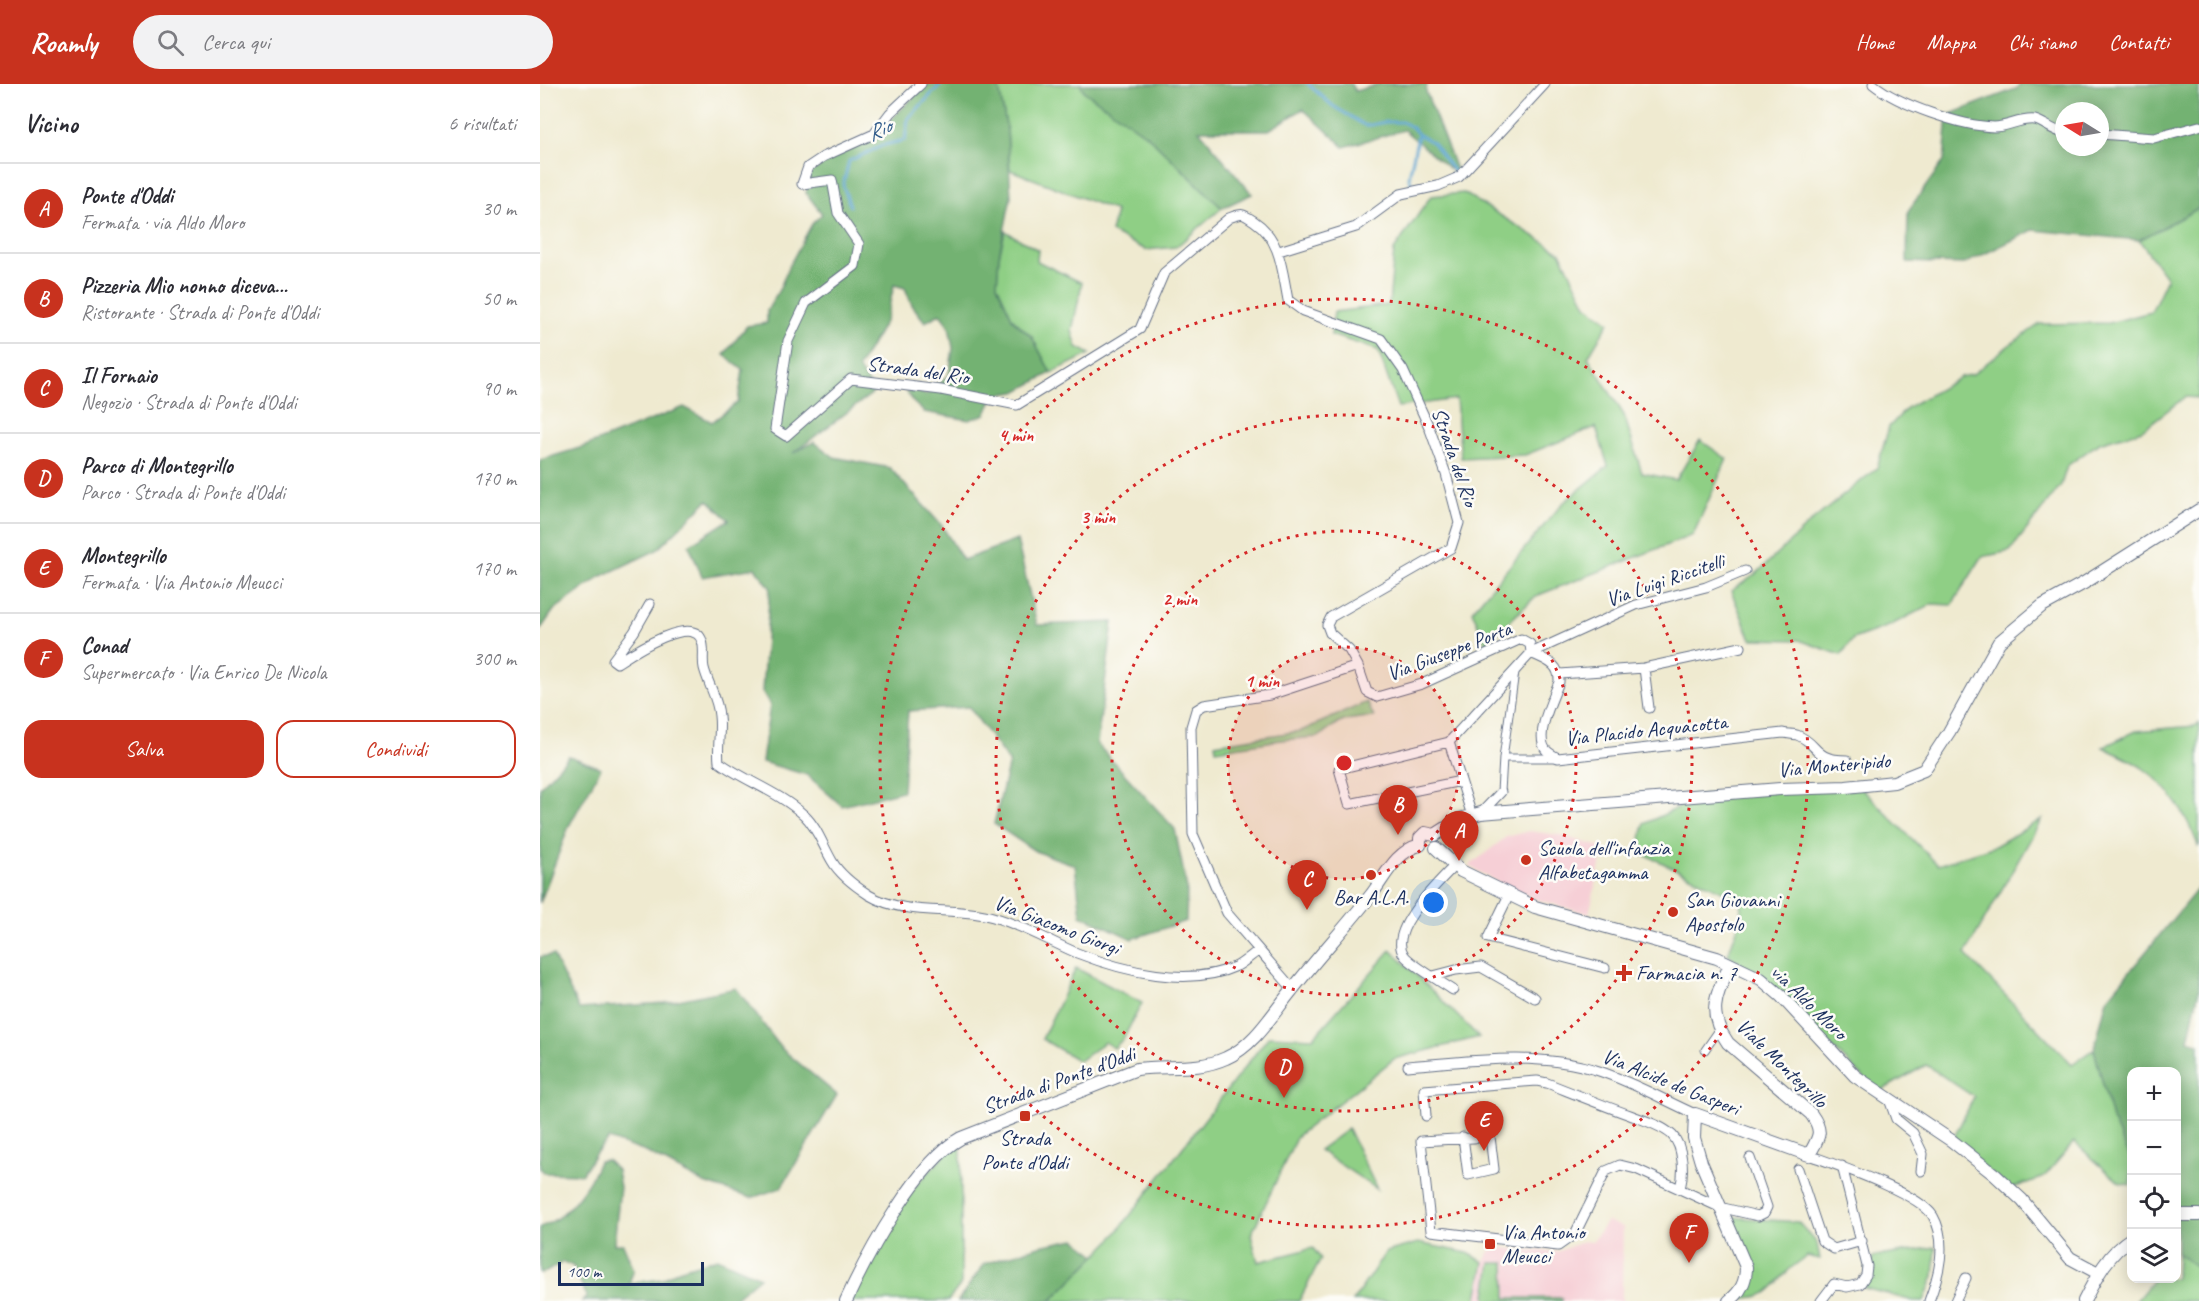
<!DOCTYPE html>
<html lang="it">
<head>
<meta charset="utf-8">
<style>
	body { margin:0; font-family:Caveat,sans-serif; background:#f2f2f3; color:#2b2b33 }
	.controls { position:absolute; right:18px; bottom:18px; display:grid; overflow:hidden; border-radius:12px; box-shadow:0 3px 15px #0003 }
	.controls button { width:54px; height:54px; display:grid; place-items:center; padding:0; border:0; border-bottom:2px solid #e1e1e2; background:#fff; color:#2b2b33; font:30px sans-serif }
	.compass { position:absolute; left:1515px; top:18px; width:54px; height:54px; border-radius:50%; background:#fff; box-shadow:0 3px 15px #0003; rotate:281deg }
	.scale { position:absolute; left:18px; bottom:15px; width:146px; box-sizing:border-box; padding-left:6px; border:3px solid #1b2f5e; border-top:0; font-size:16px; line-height:21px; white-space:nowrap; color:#1b2f5e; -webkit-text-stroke:4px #fdfcf7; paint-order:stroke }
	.you { position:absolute; left:894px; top:819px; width:21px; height:21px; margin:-15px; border:4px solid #fff; border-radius:50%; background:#1a73e8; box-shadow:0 0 0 9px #1a73e833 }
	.badge { display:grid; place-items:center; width:39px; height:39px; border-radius:50%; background:#c8321e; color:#fff; font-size:20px; font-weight:700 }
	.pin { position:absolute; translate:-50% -50px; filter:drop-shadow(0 2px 3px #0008) }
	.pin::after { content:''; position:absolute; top:32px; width:21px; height:18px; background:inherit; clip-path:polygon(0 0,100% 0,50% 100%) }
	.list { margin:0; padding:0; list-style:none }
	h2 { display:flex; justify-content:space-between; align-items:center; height:78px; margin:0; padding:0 24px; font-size:26px }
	h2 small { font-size:20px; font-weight:400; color:#7c7c81 }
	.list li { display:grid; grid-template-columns:39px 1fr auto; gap:18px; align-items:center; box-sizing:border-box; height:90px; padding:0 24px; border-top:2px solid #e1e1e2 }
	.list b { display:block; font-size:22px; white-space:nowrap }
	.list p { margin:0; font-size:20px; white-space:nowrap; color:#7c7c81 }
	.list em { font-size:20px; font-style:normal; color:#7c7c81 }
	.actions { display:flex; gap:12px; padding:18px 24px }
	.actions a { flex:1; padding:14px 0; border:2px solid #c8321e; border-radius:18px; text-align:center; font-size:21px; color:#c8321e }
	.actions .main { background:#c8321e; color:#fff }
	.icon { flex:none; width:33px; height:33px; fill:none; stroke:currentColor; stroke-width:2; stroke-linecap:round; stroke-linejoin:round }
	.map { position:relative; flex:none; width:1659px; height:1217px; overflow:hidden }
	header { display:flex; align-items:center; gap:36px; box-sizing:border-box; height:84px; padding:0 30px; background:#c8321e; color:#fff }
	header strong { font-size:28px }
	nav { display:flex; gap:33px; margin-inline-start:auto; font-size:21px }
	.search { width:420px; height:54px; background:#f2f2f3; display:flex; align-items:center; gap:15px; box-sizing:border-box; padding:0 21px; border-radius:33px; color:#7c7c81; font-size:22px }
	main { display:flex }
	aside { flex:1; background:#fff }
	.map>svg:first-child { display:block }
	.built { fill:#f6cfd6 }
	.green { fill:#8fcf85; stroke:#557f72; stroke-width:1.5 }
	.forest { fill:#73b272; stroke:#477068; stroke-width:1.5; fill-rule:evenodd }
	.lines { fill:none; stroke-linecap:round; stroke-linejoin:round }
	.stream { stroke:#58a3d0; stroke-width:3 }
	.pedestrian-casing { stroke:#657086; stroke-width:9 }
	.minor-casing { stroke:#657086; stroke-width:11 }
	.tertiary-casing { stroke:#657086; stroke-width:14 }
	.pedestrian { stroke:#fff; stroke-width:7 }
	.minor { stroke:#fff; stroke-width:9 }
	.tertiary { stroke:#fff; stroke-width:12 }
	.ring { fill:none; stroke:#d62828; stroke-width:3; stroke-dasharray:3 6 }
	.poi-dot { fill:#c8321e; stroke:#fdfcf7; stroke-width:2 }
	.labels { text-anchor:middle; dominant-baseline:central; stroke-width:5; stroke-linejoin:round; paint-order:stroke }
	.street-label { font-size:21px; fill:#1b2f5e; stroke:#fdfcf7 }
	.poi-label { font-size:21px; fill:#1b2f5e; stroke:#fdfcf7; text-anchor:start }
	.water-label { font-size:22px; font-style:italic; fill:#335d8c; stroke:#fdfcf7 }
	.centre { fill:#d62828; stroke:#fdfcf7; stroke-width:3 }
	.ring-label { font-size:18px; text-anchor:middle; font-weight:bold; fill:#d62828; stroke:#fdfcf7; stroke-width:5; stroke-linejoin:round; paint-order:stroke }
</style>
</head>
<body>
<header>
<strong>Roamly</strong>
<div class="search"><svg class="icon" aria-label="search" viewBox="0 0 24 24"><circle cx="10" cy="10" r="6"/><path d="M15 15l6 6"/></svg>Cerca qui</div>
<nav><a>Home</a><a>Mappa</a><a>Chi siamo</a><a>Contatti</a></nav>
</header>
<main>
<aside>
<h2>Vicino<small>6 risultati</small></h2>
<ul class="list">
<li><span class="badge">A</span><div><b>Ponte d'Oddi</b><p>Fermata · via Aldo Moro</p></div><em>30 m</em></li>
<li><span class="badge">B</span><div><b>Pizzeria Mio nonno diceva...</b><p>Ristorante · Strada di Ponte d'Oddi</p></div><em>50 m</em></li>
<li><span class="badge">C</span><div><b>Il Fornaio</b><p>Negozio · Strada di Ponte d'Oddi</p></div><em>90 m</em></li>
<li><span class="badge">D</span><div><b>Parco di Montegrillo</b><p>Parco · Strada di Ponte d'Oddi</p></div><em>170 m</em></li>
<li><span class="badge">E</span><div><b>Montegrillo</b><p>Fermata · Via Antonio Meucci</p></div><em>170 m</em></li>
<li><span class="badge">F</span><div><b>Conad</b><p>Supermercato · Via Enrico De Nicola</p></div><em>300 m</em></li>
</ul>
<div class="actions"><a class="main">Salva</a><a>Condividi</a></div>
</aside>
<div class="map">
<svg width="1659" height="1217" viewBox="0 0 1659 1217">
	<rect width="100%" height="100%" fill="#fdfcf7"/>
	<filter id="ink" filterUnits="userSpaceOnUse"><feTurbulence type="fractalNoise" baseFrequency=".0167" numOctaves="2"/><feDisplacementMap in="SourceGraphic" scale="12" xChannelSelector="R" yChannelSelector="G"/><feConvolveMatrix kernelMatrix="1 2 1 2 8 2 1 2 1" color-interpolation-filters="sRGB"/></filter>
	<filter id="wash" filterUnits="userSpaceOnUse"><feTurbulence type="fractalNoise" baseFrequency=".008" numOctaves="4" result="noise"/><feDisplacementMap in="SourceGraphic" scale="24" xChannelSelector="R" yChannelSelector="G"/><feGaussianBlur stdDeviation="1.35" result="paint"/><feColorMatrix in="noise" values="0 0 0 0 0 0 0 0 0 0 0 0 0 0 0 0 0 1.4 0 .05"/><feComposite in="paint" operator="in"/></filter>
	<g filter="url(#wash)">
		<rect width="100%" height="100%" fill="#efead0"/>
		<path class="built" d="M 989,747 L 1020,751 L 1064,764 L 1049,830 L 998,816 L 954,796 L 929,782 L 966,753 Z
			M 1067,1137 L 1083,1143 L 1082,1217 L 939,1217 L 937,1214 L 944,1178 L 950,1167 L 962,1164 L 1017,1168 L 1044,1157 L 1052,1158 Z"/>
		<path class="green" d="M 458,0 L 540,0 L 545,8 L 608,52 L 682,124 L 636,163 L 606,166 L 571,148 L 576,127 L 470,86 L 467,46 Z
			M 924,109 L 1020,168 L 1046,221 L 1069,238 L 1048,273 L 1084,331 L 1102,389 L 1136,396 L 1160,356 L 1187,375 L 1153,451 L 996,512 L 946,560 L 932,527 L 1022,420 L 1068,382 L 1056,343 L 985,371 L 921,374 L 916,315 L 858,323 L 838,266 L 791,251 L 794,228 L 849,221 L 854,166 L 891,112 Z
			M 1659,124 L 1659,314 L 1645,313 L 1602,346 L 1559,359 L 1527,382 L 1521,401 L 1470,467 L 1442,473 L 1412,521 L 1392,520 L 1349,542 L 1313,555 L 1301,571 L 1259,556 L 1211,555 L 1191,507 L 1216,490 L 1273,436 L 1337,384 L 1349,343 L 1368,323 L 1421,293 L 1433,290 L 1468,262 L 1500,240 L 1569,239 L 1611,228 L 1627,194 L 1599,156 Z
			M 465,147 L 498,166 L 497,177 L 542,199 L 532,247 L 537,263 L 550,270 L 511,289 L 492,253 L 472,234 L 457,201 L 459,172 Z
			M 827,618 L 834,633 C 810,634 797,636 779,653 L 741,656 L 676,666 L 675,660 L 761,647 Z
			M 1659,639 L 1659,764 C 1648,734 1631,704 1604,685 C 1592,676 1576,670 1563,663 L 1596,647 L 1655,642 Z
			M 1319,702 L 1398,781 L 1455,762 L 1502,735 L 1425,870 L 1532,980 L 1554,965 L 1572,1035 L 1591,1075 L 1591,1101 L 1580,1099 L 1534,1058 L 1504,1093 L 1470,1105 L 1412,1057 L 1434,1013 L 1386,981 L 1339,1008 L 1221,895 L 1188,870 L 1201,834 L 1202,822 L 1197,814 L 1110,773 L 1098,770 L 1104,740 L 1164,711 Z
			M 851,866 L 939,953 L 854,975 L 757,1052 L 711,1151 L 718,1178 L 773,1164 L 781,1175 L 759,1217 L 511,1217 L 571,1156 L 729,952 L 773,954 Z
			M 536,884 L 602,919 L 583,955 L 574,964 L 565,958 L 539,977 L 502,955 Z
			M 808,1045 L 837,1105 L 779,1066 Z
			M 421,1054 L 421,1200 L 408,1217 L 306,1217 L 363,1115 Z
			M 1191,1133 L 1258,1138 L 1277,1159 L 1280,1175 L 1267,1172 C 1262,1176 1256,1180 1251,1184 C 1230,1203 1233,1214 1200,1214 C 1222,1182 1206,1165 1191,1133 Z
			M 878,1159 L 928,1169 L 944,1178 L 937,1214 L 938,1217 L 813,1217 L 846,1168 Z
			M 1396,1163 L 1394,1192 L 1384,1217 L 1373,1217 L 1324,1204 L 1333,1173 Z
			M 1637,1169 L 1659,1185 L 1659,1217 L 1596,1217 L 1614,1195 L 1636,1194 Z
			M 951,1179 L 965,1179 L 966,1214 L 1022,1214 L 1022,1217 L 948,1217 L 946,1211 Z"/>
		<path class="forest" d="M 387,0 L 458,0 L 467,46 L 471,113 L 459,172 L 457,201 L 473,236 L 492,253 L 511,289 L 476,308 L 454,311 L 446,330 L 429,336 L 384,328 L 372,317 L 366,307 L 379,308 L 386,311 L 409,291 L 413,264 L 409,242 L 400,230 L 385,238 L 372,221 L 365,204 L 354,201 L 346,236 L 318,284 L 334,308 L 253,369 L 274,358 L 294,373 L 350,384 L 402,442 L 423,476 L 477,456 L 497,541 L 573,538 L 557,660 L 635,745 L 647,805 L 646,837 L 592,855 L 541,831 L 535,781 L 495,767 L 454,740 L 469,678 L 429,623 L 368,627 L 363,707 L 302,722 L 267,691 L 222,678 L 230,621 L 222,607 L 230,503 L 215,484 L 162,493 L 149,461 L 189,436 L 168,416 L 117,466 L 60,493 L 14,526 L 0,546 L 0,376 L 43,363 L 144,323 L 172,338 L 198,318 L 203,286 L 184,271 L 207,242 L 227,239 L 227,227 L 240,204 L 249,182 L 272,140 L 282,130 L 266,109 L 270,89 L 295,72 L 330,56 Z
			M 540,0 L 811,0 L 815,7 L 840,0 L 887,0 L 886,8 L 919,93 L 864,46 L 804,63 L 763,25 L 729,46 L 659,46 L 712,110 L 682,124 L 608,52 L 545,8 Z
			M 1479,0 L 1659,0 L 1659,124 L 1599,156 L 1493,146 L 1424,180 L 1367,178 L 1368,127 L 1404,77 L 1408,31 L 1478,4 ZM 1524,27 L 1560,27 L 1560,63 L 1524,63 Z
			M 29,672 L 61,684 L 29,742 L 0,819 L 0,703 Z
			M 1659,803 L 1659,906 L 1648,956 L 1659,959 L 1659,1185 L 1637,1169 L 1636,988 L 1592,988 L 1591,1075 L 1572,1035 L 1554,965 L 1567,915 Z
			M 13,871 L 39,925 L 124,919 L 196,904 L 242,965 L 297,1011 L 241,1104 L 211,1114 L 164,1099 L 106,1068 L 68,1055 L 55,1070 L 42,1090 L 5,1089 L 0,1084 L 0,873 Z
			M 67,1076 L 77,1086 L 80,1103 L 74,1160 L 83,1160 L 94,1186 L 89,1199 L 123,1195 L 138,1186 L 177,1174 L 220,1193 L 191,1217 L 175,1217 L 169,1215 L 166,1217 L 42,1217 L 47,1213 L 33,1182 L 23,1178 L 6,1188 L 0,1189 L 0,1143 C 26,1135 50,1101 59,1077 Z
			M 535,1155 L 556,1171 L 511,1217 L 418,1217 L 444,1180 L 499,1162 Z"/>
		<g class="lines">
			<path class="stream" d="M 768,0 L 793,22 L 826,42 L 845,38 L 862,38 L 872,43 L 878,50 L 893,59 L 914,88
				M 873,105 L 869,93 L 878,51
				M 310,122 L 303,101 L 309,77 L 344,61 L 365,56 L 368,35 L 401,0"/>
		</g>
	</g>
	<g filter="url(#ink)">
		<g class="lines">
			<g class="pedestrian-casing">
				<path id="pedestrian" d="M 963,674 L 1018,674
					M 961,708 L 963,674 L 975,588
					M 1165,966 L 1179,946"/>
			</g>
			<g class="minor-casing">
				<path id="minor" d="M 381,0 L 350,29 L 334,50 L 283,73 L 268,83 L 262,100 L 292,96 L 298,129 L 319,160 L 315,182 L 266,219 L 248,257 L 235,345 L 246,352 L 311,295 L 401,306 L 477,321 L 600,245 L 624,189 L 689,134 C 703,129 702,129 714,137 C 741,155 742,186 748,216 L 763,227 L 841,255 L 863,286 L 889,343 L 906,390 L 919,439 L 911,464 L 791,533 L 787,541 L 790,549 L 809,566 L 818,582
					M 1333,0 C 1359,21 1421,42 1454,43 C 1468,43 1481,34 1495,36 C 1503,38 1513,47 1524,49
					M 1560,50 L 1614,54 L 1659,42
					M 739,167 L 816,143 L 861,110 L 898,102 L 919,93 L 1005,0
					M 110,520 L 94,548 L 73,576 L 77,579 C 91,570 153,529 162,557 C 165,565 162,576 164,584 C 168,600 178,615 179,632 C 181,648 177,663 179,678 C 205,697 239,708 264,731 C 277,743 283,762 292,777 C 300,791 315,802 329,811 C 366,833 413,822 453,833 C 482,841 509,857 537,869 C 583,887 649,904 697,882 C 704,878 712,871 719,866
					M 991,569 C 1005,576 1020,579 1019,598 C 1013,614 994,651 1006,666 C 1009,669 1014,672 1018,674 L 1243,649 C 1247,650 1253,650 1257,651 C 1280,660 1272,676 1307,676
					M 991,569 L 1096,521 L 1166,503 L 1205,487
					M 1104,584 L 1109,624
					M 1020,590 L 1104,584 L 1201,563
					M 909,658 L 799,685 L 809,720 L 921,697
					M 941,729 L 961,708
					M 969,811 L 948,854 L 1065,884
					M 893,892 L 916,886 L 941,883 L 995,914
					M 752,904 L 687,829 L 653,750 L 651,643 L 656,626 L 664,621 L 730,611 L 818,582 L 827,608 L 837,613 L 882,600 L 981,555 L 990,560 L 991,569 L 909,658 L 932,732
					M 913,906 C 903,899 870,880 864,871 C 847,847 898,799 914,782
					M 868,982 C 931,977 998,967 1059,987 C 1092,998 1124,1016 1155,1030
					M 1349,1015 L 1356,1035 L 1373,1049 L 1383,1070 L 1381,1087
					M 886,1032 L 884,1006 L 997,997 L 1007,999 C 1035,1010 1062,1021 1090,1031 C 1103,1036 1121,1041 1132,1051 C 1144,1063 1144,1090 1140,1105
					M 923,1053 L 928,1091 L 954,1085 L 950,1053 L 881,1057 L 891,1147 L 1018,1162 L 1035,1150 L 1066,1087 L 1080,1081 L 1096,1085 L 1179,1123 L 1218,1132 L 1224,1129 L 1227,1123 L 1210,1074
					M 1269,1071 C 1296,1081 1379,1109 1393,1132 C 1408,1158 1399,1191 1389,1217
					M 1258,1085 L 1282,1157 L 1294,1165 L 1322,1157
					M 1281,1217 L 1294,1200 L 1307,1203 L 1320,1200 L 1326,1191 L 1327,1182 L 1302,1082
					M 1415,1217 L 1426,1194"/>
			</g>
			<g class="tertiary-casing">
				<path id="tertiary" d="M 895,751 L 920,735 L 941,729 L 1240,705 L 1306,703 L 1354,698 L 1384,686 L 1409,648 L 1459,558 L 1502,522 L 1544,499 L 1659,426
					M 880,761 L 880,754 L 885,749 L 895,751
					M 896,764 L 921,787 L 995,823 L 1177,874 L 1221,895 L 1241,912 L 1315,992 L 1412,1057 L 1455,1091 L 1482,1116 L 1530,1174 L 1558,1189
					M 1636,1131 L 1659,1131
					M 306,1217 C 327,1171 377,1078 421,1054 L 597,985 C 627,981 658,987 686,974 C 714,962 733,929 752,906 C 777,874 805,844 831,811 C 845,793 856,767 880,761
					M 1189,1217 C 1201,1208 1206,1198 1206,1183 L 1161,1078 L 1154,1054 L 1155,1030 L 1269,1071 C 1279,1053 1284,1048 1271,1030 L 1188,959 C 1166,928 1176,912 1190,881
					M 1544,1217 C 1556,1193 1569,1168 1592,1154"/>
			</g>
			<use href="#pedestrian" class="pedestrian"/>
			<use href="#minor" class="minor"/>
			<use href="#tertiary" class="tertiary"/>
		</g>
	</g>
	<circle cx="804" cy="679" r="116" fill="#d62828" fill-opacity=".12"/>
	<g class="ring">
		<circle cx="804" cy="679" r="116"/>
		<circle cx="804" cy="679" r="232"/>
		<circle cx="804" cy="679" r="348"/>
		<circle cx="804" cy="679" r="464"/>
	</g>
	<g class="poi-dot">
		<circle cx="986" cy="776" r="6"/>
		<circle cx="831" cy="791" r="6"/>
		<circle cx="1133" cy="828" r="6"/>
		<path d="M1081 880h6v6h6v6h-6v6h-6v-6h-6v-6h6z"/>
		<rect x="479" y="1026" width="12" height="12" rx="3"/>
		<rect x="944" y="1154" width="12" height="12" rx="3"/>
	</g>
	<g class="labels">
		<g class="street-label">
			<text transform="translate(378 286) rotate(8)">Strada del Rio</text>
			<text transform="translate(915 373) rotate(71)">Strada del Rio</text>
			<text transform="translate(1125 496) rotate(-19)">Via Luigi Riccitelli</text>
			<text transform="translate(909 567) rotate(-21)">Via Giuseppe Porta</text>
			<text transform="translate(1106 646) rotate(-6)">Via Placido Acquacotta</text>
			<text transform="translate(1294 681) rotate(-5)">Via Monteripido</text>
			<text transform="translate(517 841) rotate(21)">Via Giacomo Giorgi</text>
			<text transform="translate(1269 918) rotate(44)">via Aldo Moro</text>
			<text transform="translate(1242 979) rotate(44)">Viale Montegrillo</text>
			<text transform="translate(519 996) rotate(-20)">Strada di Ponte d'Oddi</text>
			<text transform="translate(1131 998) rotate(22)">Via Alcide de Gasperi</text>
		</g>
		<g class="poi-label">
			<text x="998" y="764">Scuola dell'infanzia<tspan x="998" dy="24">Alfabetagamma</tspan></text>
			<text x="831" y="813" text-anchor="middle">Bar A.L.A.</text>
			<text x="1145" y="816">San Giovanni<tspan x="1145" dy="24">Apostolo</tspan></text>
			<text x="1096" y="889">Farmacia n. 7</text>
			<text x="485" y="1054" text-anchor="middle">Strada<tspan x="485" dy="24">Ponte d'Oddi</tspan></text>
			<text x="962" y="1148">Via Antonio<tspan x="962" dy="24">Meucci</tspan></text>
		</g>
		<g class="water-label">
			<text transform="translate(339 46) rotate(-25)">Rio</text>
		</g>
	</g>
	<circle cx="804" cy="679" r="9" class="centre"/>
	<g class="ring-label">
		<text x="476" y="357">4 min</text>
		<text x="558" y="439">3 min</text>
		<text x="640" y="521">2 min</text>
		<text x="722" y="603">1 min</text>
	</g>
</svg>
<div class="controls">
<button>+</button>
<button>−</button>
<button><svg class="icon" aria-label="locate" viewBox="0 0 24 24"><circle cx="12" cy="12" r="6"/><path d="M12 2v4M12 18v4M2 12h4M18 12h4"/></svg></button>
<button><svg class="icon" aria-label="layers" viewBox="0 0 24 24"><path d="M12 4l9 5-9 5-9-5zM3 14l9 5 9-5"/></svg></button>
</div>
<svg class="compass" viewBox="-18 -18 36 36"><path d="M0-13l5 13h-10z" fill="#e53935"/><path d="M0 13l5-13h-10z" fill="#7c7c81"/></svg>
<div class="scale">100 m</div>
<div class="you"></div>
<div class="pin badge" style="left:919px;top:777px">A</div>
<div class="pin badge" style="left:858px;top:751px">B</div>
<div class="pin badge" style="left:767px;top:826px">C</div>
<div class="pin badge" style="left:744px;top:1014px">D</div>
<div class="pin badge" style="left:944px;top:1067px">E</div>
<div class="pin badge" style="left:1149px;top:1179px">F</div>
</div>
</main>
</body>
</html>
